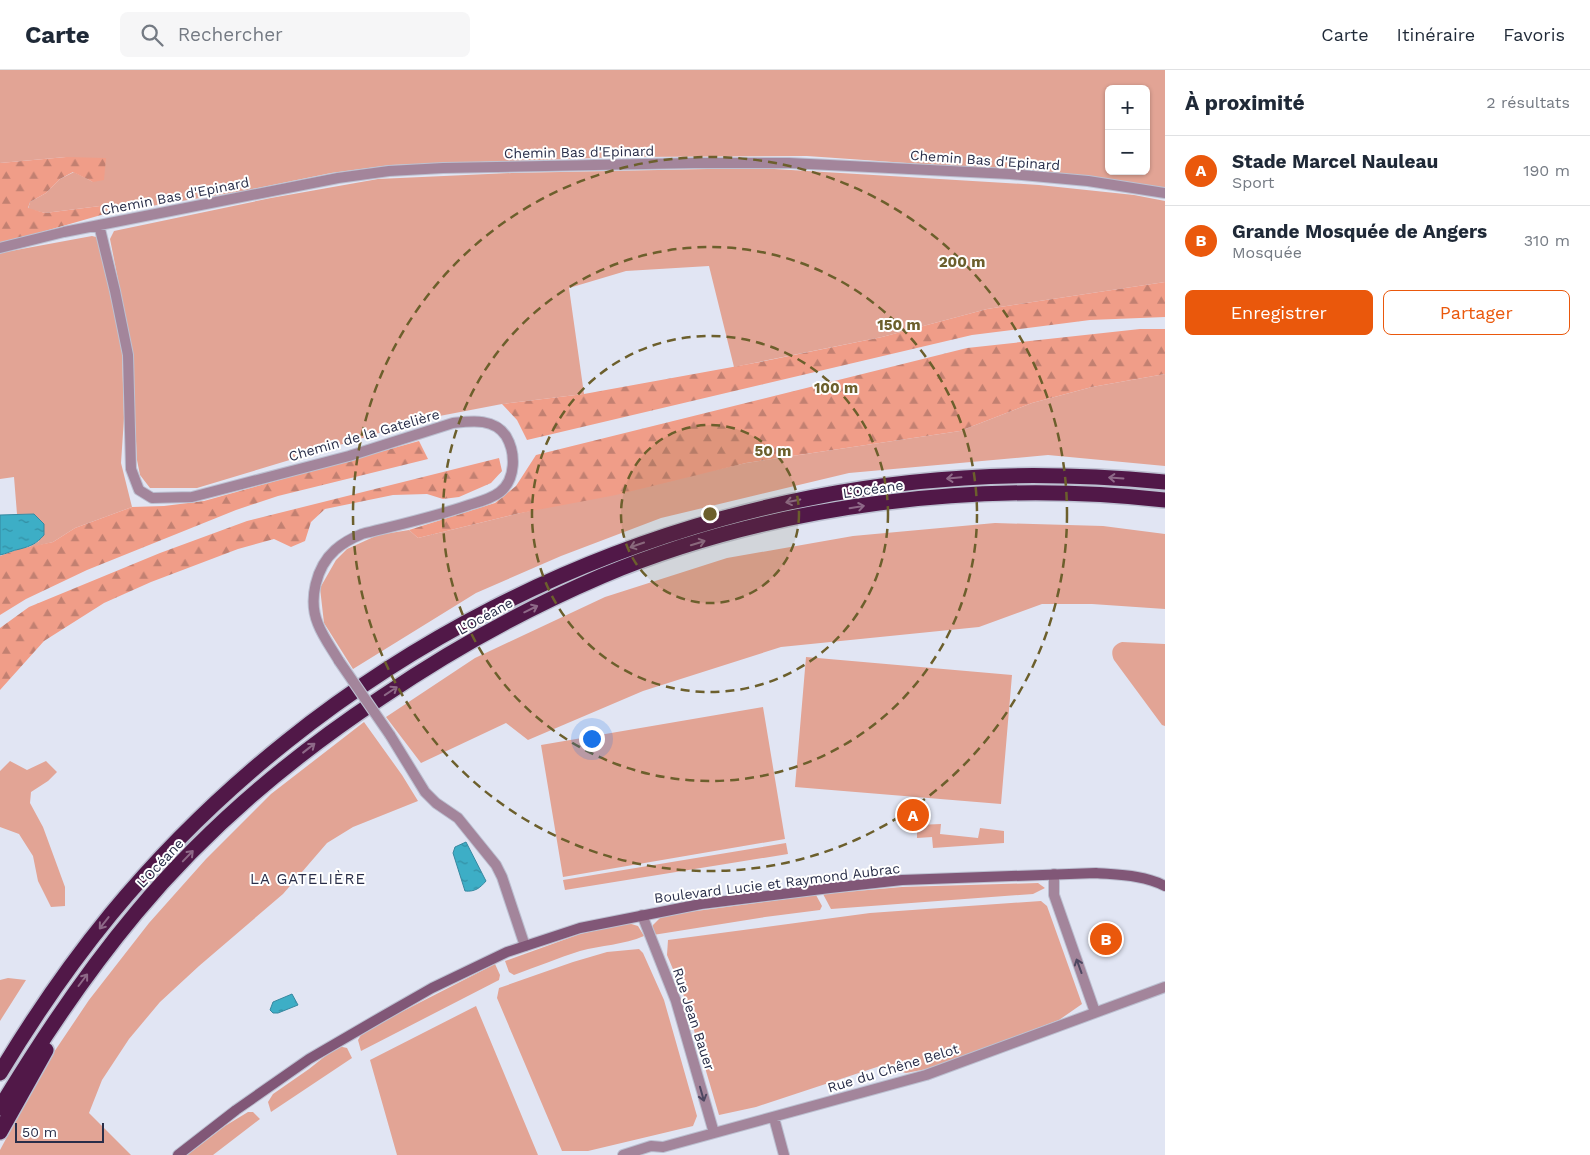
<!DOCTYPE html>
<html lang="fr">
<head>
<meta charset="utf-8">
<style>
	body { margin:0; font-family:"Work Sans",sans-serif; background:#f6f6f7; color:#1f2937 }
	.controls { position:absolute; right:15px; top:15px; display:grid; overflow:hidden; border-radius:8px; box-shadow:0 1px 4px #0004 }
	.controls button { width:45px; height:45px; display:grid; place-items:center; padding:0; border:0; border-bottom:1px solid #e0e1e3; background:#fff; color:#1f2937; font:25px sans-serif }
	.scale { position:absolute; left:15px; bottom:12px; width:89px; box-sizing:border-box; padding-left:5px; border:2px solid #292e49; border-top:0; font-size:14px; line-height:18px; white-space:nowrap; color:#292e49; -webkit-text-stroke:4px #fff; paint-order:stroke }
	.you { position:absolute; left:591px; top:668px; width:18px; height:18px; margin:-12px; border:4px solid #fff; border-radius:50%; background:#1a73e8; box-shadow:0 0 0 8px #1a73e833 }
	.badge { display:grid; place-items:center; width:32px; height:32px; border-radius:50%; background:#ea580c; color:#fff; font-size:16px; font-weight:700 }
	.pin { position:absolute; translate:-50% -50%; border:2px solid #fff; box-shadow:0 1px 5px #0006 }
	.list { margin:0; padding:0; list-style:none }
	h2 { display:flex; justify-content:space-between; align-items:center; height:65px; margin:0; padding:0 20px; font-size:21px }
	h2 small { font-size:16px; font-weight:400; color:#747a83 }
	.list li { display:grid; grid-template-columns:32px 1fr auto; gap:15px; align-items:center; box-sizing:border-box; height:70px; padding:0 20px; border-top:1px solid #e0e1e3 }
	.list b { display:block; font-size:19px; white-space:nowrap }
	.list p { margin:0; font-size:16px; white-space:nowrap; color:#747a83 }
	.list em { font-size:16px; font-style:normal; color:#747a83 }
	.actions { display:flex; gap:10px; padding:15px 20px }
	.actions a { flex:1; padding:11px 0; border:1px solid #ea580c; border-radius:8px; text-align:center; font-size:18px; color:#ea580c }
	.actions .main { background:#ea580c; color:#fff }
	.icon { flex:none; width:28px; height:28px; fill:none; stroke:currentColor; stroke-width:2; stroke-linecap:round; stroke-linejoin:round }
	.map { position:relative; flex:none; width:1165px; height:1085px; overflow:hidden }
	header { display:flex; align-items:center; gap:30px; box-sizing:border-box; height:70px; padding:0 25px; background:#fff; border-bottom:1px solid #e0e1e3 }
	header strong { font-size:24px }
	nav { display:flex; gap:28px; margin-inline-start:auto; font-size:18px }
	.search { width:350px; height:45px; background:#f6f6f7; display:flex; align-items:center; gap:12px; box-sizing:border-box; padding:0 18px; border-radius:8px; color:#747a83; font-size:19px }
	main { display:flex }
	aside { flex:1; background:#fff }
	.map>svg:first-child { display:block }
	.grass { fill:#e2a495; fill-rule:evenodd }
	.forest { fill:url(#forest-firs) }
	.water { fill:url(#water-ripples); stroke:#3788a0 }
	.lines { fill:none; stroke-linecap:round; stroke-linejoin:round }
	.street-casing { stroke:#bcc0d1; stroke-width:12 }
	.secondary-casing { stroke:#bcc0d1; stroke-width:12 }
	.highway-casing { stroke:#bcc0d1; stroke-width:18 }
	.street { stroke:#a3859b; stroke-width:10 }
	.secondary { stroke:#815777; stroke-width:10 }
	.highway { stroke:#511848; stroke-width:15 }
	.street-bridge-casing { stroke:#bcc0d1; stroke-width:12; stroke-linecap:butt }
	.street-bridge { stroke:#a3859b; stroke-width:10 }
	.oneway { stroke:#8e6988 }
	.oneway2 { stroke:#4e4862 }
	.ring { fill:none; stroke:#6c5f2c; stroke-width:2.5; stroke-dasharray:9 6 }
	.labels { text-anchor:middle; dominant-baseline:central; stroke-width:4; stroke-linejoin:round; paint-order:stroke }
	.street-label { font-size:14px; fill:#292e49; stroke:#fff }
	.neighbourhood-label { font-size:15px; letter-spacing:1px; fill:#292e49; stroke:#fff }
	.centre { fill:#6c5f2c; stroke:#fff; stroke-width:2.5 }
	.ring-label { font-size:15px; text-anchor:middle; font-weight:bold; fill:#6c5f2c; stroke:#fff; stroke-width:4; stroke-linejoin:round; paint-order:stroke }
</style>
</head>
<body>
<header>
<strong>Carte</strong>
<div class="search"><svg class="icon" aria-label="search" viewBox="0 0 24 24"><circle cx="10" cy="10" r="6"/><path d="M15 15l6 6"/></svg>Rechercher</div>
<nav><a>Carte</a><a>Itinéraire</a><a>Favoris</a></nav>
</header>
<main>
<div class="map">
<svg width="1165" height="1085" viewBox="0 0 1165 1085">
	<defs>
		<pattern id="forest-firs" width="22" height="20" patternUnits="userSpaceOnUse" patternTransform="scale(1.25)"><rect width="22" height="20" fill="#f09d88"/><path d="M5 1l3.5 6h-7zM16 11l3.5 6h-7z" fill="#c28071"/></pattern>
		<pattern id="water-ripples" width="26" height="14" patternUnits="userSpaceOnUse" patternTransform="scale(1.25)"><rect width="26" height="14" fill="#3daec6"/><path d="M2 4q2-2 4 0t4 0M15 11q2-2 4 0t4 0" fill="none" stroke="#338ea3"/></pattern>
	</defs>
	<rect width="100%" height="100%" fill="#e1e5f3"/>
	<path class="grass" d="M 0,0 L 1165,0 L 1165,119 L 1141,114 L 1023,101 L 807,86 L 622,87 L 391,95 L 331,103 L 243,121 L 108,143 L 100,136 L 45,143 L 28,139 L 30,132 L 46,123 L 60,109 L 74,102 L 93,112 L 66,87 L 0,93 ZM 1109,19 L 1146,19 L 1146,101 L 1109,101 Z
		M 756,98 L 1039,115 L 1134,125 L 1165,131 L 1165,212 L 987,239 L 882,267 L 734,297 L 709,196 L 626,201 L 569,218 L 584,324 L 502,334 L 429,348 L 197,418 L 150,418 L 140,405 L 137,390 L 131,275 L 110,169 L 114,161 L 271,128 L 378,109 L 512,103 Z
		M 92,166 L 100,168 L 122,282 L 124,348 L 121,393 L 132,437 L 75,458 L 53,472 L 28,478 L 39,471 L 34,444 L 17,444 L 14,407 L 0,409 L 0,183 Z
		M 1165,304 L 1165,396 L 1048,385 L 849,403 L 661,448 L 561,486 L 476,523 L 353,599 L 324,553 L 320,518 L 336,490 L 347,479 L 378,465 L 409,460 L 418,468 L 516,444 L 746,393 L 960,361 L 1032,333 L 1092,317 Z
		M 995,453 L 1103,456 L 1165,464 L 1165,539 L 1092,534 L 1042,534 L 979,557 L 781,577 L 643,621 L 528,670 L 506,653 L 421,693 L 386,647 L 475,588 L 605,527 L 727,488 L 853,466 Z
		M 1122,572 L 1165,574 L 1165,656 L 1162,655 L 1114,590 C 1110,581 1113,575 1122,572 Z
		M 806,587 L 1012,605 L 1001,734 L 795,717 Z
		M 763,637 L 785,769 L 563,807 L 541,675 Z
		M 364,652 L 402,705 L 418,731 L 353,757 L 327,773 L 283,824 L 199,896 L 160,932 L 129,969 L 102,1010 L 89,1043 L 131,1085 L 0,1085 L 0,1080 L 48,991 L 89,930 L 149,853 L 206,789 L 271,724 Z
		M 10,691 L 27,700 L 46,691 L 57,702 L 48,711 L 31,722 L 30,733 L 43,757 L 65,817 L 65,836 L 51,837 L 38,811 L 33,786 L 19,764 L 0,757 L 0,701 Z
		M 941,754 L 940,764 L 978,768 L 980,758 L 1004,761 L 1004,773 L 933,778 L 932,767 L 917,768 L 917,755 Z
		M 786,773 L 788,784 L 565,820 L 563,810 Z
		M 1038,813 L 1045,818 L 1033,824 L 831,839 L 823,824 L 902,817 Z
		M 816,825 L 822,836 L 820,840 L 765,847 L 653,865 L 653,855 L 661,847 L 666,845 Z
		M 1041,831 L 1047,836 L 1082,934 L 1059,950 L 932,998 L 906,1003 L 880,996 L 756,1037 L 719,1045 L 683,923 L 667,885 L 668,870 L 870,843 Z
		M 628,853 L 638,856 L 644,866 C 624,875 601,875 580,881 C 558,888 536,897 514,905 L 509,902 L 505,891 L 580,864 Z
		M 639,879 L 643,883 L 664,930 L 697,1046 L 693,1056 L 588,1081 L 562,1081 L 497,928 L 499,918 L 573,892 L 607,882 Z
		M 495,894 L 500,905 L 499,910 L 361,981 L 358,970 L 361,965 L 372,957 Z
		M 8,908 L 26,910 L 0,951 L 0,910 Z
		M 476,936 L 538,1085 L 397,1085 L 370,990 Z
		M 338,976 L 347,978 L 352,988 L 271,1042 L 268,1032 L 273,1024 L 309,999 Z
		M 248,1042 L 253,1042 L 260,1049 L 213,1085 L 187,1085 L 225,1056 Z"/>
	<path class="forest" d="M 66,87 L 106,88 L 104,110 L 93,112 L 73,102 L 60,109 L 46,123 L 30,132 L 28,138 L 45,143 L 100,136 L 108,143 L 0,174 L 0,93 Z
		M 1165,212 L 1165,247 L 1090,250 L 972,265 L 527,370 L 517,350 L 502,334 L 584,324 L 760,292 L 882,267 L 987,239 Z
		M 1140,259 L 1165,259 L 1165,304 L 1092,317 L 1032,333 L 960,361 L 746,393 L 616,425 L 516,444 L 418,468 L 409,460 L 495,433 L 516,416 L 536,385 L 967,278 Z
		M 419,371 L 428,389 L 278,426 L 236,440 L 87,500 L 26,529 L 0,545 L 0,486 L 19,479 L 53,472 L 75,458 L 132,437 L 164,436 L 204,431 Z
		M 499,388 L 502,401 L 491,413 L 459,427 L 443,429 L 427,424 L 393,425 L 325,439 L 311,452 L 305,471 L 291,477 L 274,469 L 238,479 L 151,512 L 104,533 L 44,571 L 0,620 L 0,558 L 29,537 L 160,483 L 247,451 Z"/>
	<path class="water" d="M 34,444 L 44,454 L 44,465 C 36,474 31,476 20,479 C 13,480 6,484 0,485 L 0,445 Z
		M 466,772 L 486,811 C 480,818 475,822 465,821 L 453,783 L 455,777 Z
		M 292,924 L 298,935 L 278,943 L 273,943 L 270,940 L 273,932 Z"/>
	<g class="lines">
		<g class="street-casing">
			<path id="street" d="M 99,155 L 115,221 L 128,285 L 131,399 L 139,420 L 152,428 L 192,427 L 349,386 L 453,353 C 472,351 494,348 506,366 C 516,383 516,409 500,422 C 491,429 479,432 469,435 C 434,447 398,455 362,464 C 352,468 344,472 335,480 C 316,497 308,530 318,554 C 323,567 332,579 339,591
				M 0,178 L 64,162 L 338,108 L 389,101 L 443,98 L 694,93 L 789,93 L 1010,104 L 1088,111 L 1165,123
				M 390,665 L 425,722 L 436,733 L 458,748 L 496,795 L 502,807 L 525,876
				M 1054,804 L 1054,825 L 1095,942
				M 642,845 L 676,931 L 714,1063
				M 774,1048 L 784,1085
				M 623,1085 L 651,1076 L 663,1077 L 926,1005 L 1165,917"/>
		</g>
		<g class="secondary-casing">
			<path id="secondary" d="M 178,1085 L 236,1040 L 309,989 L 383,946 L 432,918 L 507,882 L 580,858 L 701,834 L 830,818 L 902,810 L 1096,803 C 1119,805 1144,805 1165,816"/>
		</g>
		<g class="highway-casing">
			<path id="highway" d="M 0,1003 C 33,948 70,894 111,844 C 321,590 635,428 964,408 C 1031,403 1098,406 1165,412
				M 0,1038 C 41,970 85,904 136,843 C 206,759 291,687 382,627 C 451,580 525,539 602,506 C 774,434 980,409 1165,430
				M 0,1062 L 46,980"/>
		</g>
		<use href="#street" class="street"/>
		<use href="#secondary" class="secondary"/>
		<use href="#highway" class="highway"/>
		<g class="street-bridge-casing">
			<path id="street-bridge" d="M 339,591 L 390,665"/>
		</g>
		<use href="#street-bridge" class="street-bridge"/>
	</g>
	<defs><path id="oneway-shaft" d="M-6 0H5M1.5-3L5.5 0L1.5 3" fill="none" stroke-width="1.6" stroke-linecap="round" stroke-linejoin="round" transform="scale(1.25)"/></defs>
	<g class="oneway">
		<use href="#oneway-shaft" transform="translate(954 408) rotate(175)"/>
		<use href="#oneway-shaft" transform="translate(1116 408) rotate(-176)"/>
		<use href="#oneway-shaft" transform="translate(793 431) rotate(168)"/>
		<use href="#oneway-shaft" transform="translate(857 437) rotate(-9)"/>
		<use href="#oneway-shaft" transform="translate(698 473) rotate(-17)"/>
		<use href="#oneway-shaft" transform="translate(637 475) rotate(161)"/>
		<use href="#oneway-shaft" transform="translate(531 539) rotate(-26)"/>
		<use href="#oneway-shaft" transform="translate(391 621) rotate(-34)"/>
		<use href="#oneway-shaft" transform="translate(309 678) rotate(-38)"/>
		<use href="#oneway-shaft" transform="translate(188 786) rotate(-46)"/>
		<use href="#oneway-shaft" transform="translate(104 853) rotate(128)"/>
		<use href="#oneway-shaft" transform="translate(83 910) rotate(-53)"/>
	</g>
	<g class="oneway2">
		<use href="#oneway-shaft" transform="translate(1079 896) rotate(-110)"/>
		<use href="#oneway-shaft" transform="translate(702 1024) rotate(74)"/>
	</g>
	<circle cx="710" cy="444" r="89" fill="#6c5f2c" fill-opacity=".12"/>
	<g class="ring">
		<circle cx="710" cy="444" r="89"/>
		<circle cx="710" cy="444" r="178"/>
		<circle cx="710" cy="444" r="267"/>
		<circle cx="710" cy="444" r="357"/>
	</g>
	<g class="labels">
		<g class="street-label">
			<text transform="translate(579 82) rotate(-1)">Chemin Bas d'Epinard</text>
			<text transform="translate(985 90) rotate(4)">Chemin Bas d'Epinard</text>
			<text transform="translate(175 126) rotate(-11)">Chemin Bas d'Epinard</text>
			<text transform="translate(364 365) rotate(-16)">Chemin de la Gatelière</text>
			<text transform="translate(873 419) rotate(-8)">L’Océane</text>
			<text transform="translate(485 546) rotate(-29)">L’Océane</text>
			<text transform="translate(160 793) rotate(-47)">L’Océane</text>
			<text transform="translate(777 813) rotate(-7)">Boulevard Lucie et Raymond Aubrac</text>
			<text transform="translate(694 949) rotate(72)">Rue Jean Bauer</text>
			<text transform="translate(893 998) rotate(-17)">Rue du Chêne Belot</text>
		</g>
		<g class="neighbourhood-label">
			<text x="308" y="809">LA GATELIÈRE</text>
		</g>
	</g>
	<circle cx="710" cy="444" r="8" class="centre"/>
	<g class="ring-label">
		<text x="962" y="197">200 m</text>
		<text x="899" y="260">150 m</text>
		<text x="836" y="323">100 m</text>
		<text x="773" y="386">50 m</text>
	</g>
</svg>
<div class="controls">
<button>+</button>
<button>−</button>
</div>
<div class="scale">50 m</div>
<div class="you"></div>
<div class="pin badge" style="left:913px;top:745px">A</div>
<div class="pin badge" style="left:1106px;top:869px">B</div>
</div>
<aside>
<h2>À proximité<small>2 résultats</small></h2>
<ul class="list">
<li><span class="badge">A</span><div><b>Stade Marcel Nauleau</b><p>Sport</p></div><em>190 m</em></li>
<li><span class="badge">B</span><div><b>Grande Mosquée de Angers</b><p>Mosquée</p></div><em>310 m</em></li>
</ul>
<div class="actions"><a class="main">Enregistrer</a><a>Partager</a></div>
</aside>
</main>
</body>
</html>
